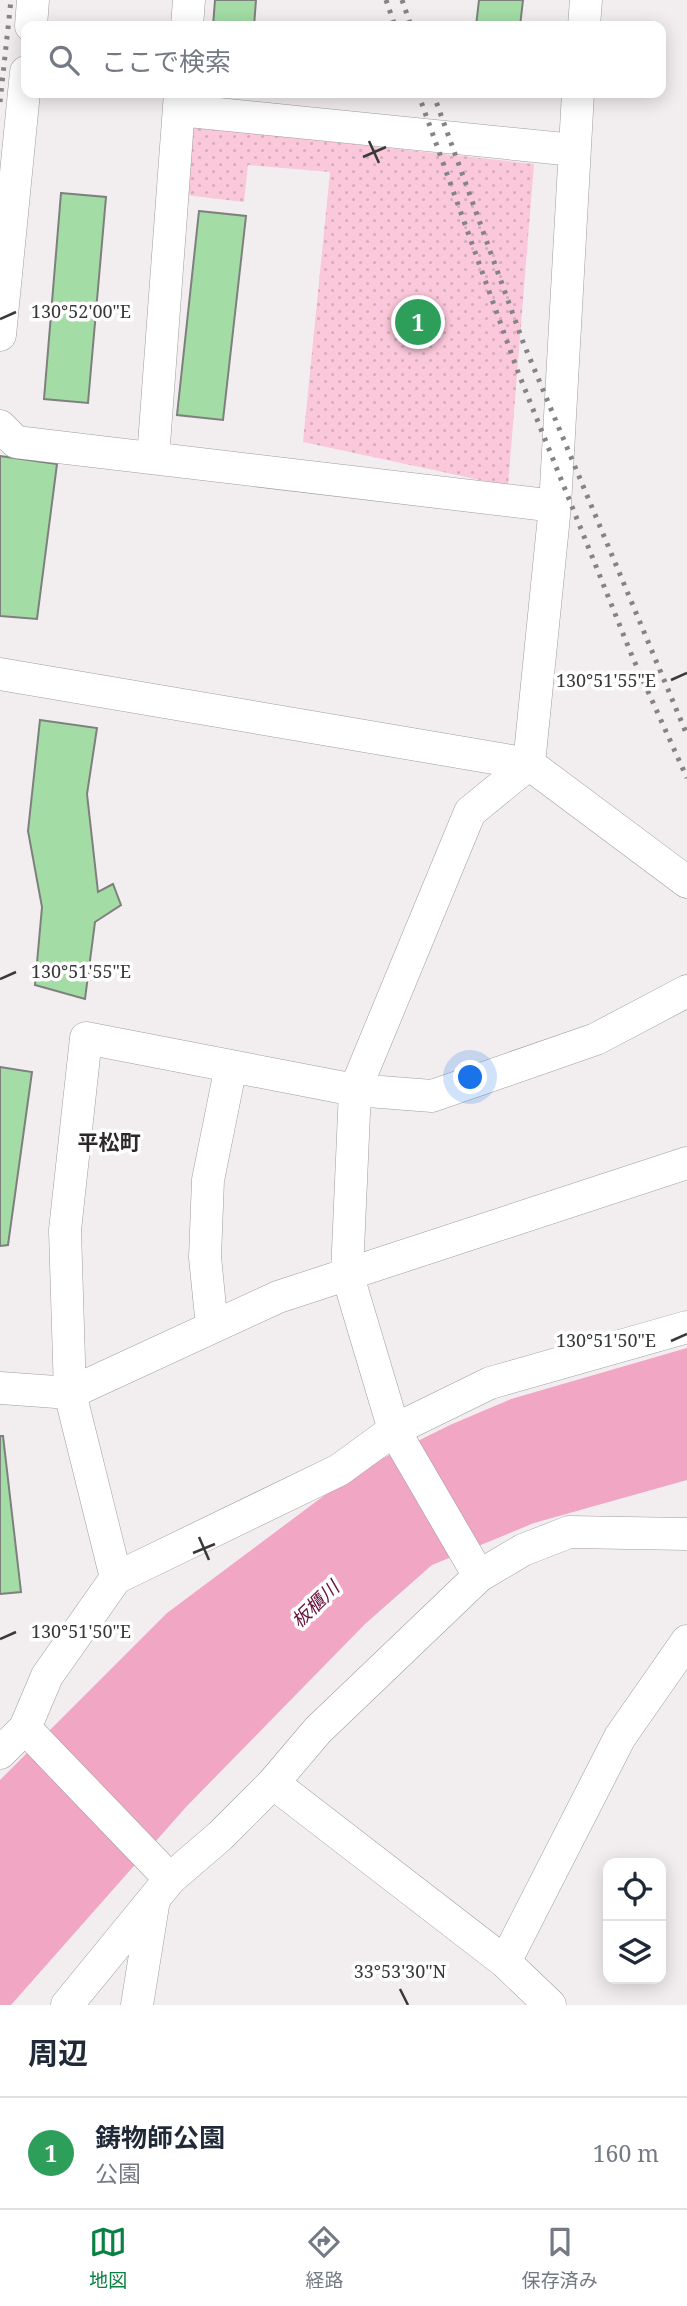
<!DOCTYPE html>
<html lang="ja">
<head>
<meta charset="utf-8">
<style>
	body { margin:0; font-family:"Noto Serif","Noto Sans JP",serif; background:#f6f6f7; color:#1f2937 }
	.controls { position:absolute; right:21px; bottom:21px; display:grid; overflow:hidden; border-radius:14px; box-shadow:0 4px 18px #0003 }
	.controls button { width:63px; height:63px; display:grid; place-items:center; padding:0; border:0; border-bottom:2px solid #e0e1e3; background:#fff; color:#1f2937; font:35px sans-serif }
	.you { position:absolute; left:471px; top:1078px; width:24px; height:24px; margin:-18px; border:5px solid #fff; border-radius:50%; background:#1a73e8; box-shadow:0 0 0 10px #1a73e833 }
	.badge { display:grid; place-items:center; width:46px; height:46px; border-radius:50%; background:#0b8043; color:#fff; font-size:23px; font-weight:700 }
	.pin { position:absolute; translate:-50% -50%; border:4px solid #fff; box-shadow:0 2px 7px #0006 }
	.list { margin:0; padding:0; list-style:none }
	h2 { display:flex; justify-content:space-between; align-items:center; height:91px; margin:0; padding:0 28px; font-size:30px }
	h2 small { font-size:23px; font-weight:400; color:#747a83 }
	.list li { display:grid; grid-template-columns:46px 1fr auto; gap:21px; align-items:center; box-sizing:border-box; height:112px; padding:0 28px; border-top:2px solid #e0e1e3 }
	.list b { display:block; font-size:26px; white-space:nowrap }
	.list p { margin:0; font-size:23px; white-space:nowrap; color:#747a83 }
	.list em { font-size:23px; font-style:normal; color:#747a83 }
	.icon { flex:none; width:38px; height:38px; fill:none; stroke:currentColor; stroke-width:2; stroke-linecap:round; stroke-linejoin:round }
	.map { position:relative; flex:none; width:687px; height:2005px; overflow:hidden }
	.search { position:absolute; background:#fff; box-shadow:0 4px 18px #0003; left:21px; right:21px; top:21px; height:77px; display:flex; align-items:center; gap:18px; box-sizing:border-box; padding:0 24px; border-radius:14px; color:#747a83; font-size:26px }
	.sheet { height:203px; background:#fff }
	nav { display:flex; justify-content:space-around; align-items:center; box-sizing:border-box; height:98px; border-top:2px solid #e0e1e3; background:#fff; font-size:19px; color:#747a83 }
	nav a { display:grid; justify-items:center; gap:4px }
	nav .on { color:#0b8043 }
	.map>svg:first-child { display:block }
	.green { fill:url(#green-dots) }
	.water { fill:#f1a6c3 }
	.building { fill:#a3dca5; stroke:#7e807e; stroke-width:2 }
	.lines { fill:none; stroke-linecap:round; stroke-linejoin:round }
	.minor-casing { stroke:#a09d9e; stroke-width:33 }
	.minor { stroke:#fff; stroke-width:32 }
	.rail { stroke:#858384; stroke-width:5; stroke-dasharray:3.5 7; stroke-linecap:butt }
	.ticks { fill:none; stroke:#3a3939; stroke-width:2.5 }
	.labels { text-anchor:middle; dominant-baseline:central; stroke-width:7; stroke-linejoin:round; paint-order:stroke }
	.water-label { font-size:19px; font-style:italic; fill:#67113e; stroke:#fff }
	.quarter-label { font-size:21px; font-weight:bold; fill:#2c292a; stroke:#fff }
	.ticks-label { font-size:18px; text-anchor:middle; fill:#3a3939; stroke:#fff; stroke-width:7; stroke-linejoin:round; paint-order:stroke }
</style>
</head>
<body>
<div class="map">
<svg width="687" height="2005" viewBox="0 0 687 2005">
	<defs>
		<pattern id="green-dots" width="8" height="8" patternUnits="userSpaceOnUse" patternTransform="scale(1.75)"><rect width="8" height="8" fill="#fac8da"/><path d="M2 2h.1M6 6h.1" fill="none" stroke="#d7adbc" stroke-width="1.8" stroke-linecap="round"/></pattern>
	</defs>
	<rect width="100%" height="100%" fill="#f2eef0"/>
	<path class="green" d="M 189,126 L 534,164 L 508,486 L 303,442 L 330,172 L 248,165 L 244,202 L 185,195 Z"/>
	<path class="water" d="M 687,1348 L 687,1480 L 534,1523 L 432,1565 L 365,1624 L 186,1807 L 11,2005 L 0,2005 L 0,1780 L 167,1613 L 357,1471 L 450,1425 L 511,1399 Z"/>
	<path class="building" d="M 215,0 L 256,0 L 254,26 L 213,26 Z
		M 479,0 L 523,0 L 520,26 L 476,26 Z
		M 61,193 L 106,197 L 88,403 L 44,399 Z
		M 199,211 L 246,216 L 223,420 L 177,415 Z
		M 0,456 L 57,464 L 37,619 L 0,616 Z
		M 40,720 L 97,728 L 87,794 L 98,892 L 113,884 L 121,905 L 95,922 L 85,999 L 35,985 L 42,907 L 28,831 Z
		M 0,1067 L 32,1072 L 8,1245 L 0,1246 Z
		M 0,1436 L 3,1436 L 21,1592 L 0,1594 Z"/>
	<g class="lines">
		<g class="minor-casing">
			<path id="minor" d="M 31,26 L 33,0
				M 187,26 L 189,0
				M 584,26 L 586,0
				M 179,110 L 574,150
				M 0,335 L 26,72
				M 0,426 L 16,442 L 555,506
				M 153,458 L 180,93
				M 0,674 L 529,764 L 687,882
				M 212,1327 L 205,1257 L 208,1180 L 231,1066
				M 0,1388 L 70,1393 L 278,1297 L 687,1163
				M 479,1576 L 394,1430 L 347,1273 L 355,1090 L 470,812 L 529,764 L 555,506 L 578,93
				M 116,1578 L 70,1393 L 65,1230 L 86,1038 L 355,1090 L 432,1096 L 596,1039 L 687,991
				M 25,1728 L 170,1879
				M 0,1753 L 25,1728 L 47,1676 L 116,1578 L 339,1470 L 394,1430 L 490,1383 L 687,1327
				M 273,1783 L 505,1962 L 550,2005
				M 505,1962 L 620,1737 L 687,1641
				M 67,2005 L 170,1879 L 220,1836 L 273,1783 L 318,1730 L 479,1576 L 523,1550 L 569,1532 L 687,1534
				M 137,2005 L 154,1899"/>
		</g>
		<use href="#minor" class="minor"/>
		<path class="rail" d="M 386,0 L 395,26
			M 402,0 L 411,26
			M 418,93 L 518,372 L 632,656 L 687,778
			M 433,93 L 523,342 L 687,735
			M 0,102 L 11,0"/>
	</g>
	<path class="ticks" d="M 369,141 L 379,163M 363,157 L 386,147M 0,319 L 16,312M 671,680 L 687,673M 0,979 L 16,972M 671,1341 L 687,1334M 199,1537 L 209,1560M 193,1553 L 215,1544M 0,1639 L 16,1632M 400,1989 L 408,2005"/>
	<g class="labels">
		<g class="water-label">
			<text transform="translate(315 1604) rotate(-44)">板櫃川</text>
		</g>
		<g class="quarter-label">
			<text x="109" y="1142">平松町</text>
		</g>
	</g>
	<g class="ticks-label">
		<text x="81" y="318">130°52'00"E</text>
		<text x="606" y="687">130°51'55"E</text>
		<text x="81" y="978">130°51'55"E</text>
		<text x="606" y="1347">130°51'50"E</text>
		<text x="81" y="1638">130°51'50"E</text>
		<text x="400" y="1978">33°53'30"N</text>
	</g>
</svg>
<div class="controls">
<button><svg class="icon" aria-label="locate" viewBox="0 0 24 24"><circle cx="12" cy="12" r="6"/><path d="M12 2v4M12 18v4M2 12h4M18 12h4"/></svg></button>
<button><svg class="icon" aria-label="layers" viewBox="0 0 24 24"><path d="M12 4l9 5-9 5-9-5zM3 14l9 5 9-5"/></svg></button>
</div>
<div class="you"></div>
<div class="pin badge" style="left:418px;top:322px;background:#2e9e5b">1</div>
<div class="search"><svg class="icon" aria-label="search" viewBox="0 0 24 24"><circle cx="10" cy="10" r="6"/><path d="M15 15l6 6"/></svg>ここで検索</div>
</div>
<section class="sheet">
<h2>周辺<small></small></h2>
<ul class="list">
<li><span class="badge" style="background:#2e9e5b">1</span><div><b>鋳物師公園</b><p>公園</p></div><em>160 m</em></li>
</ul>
</section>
<nav>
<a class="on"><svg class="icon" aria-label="map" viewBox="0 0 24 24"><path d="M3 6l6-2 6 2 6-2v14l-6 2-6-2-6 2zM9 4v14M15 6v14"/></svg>地図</a>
<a><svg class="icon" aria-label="directions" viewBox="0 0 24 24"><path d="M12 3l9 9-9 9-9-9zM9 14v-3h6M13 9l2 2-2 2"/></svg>経路</a>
<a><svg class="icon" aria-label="saved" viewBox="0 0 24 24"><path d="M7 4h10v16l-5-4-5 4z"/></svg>保存済み</a>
</nav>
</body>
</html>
